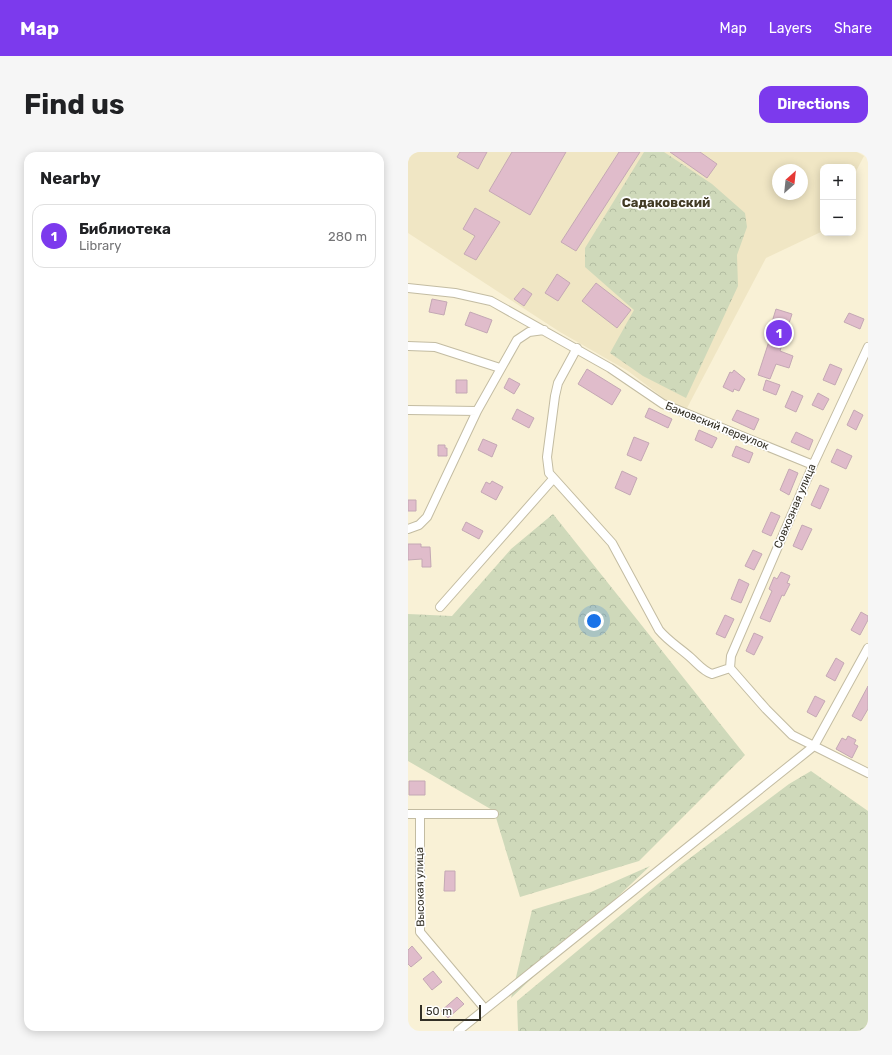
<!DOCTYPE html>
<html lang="en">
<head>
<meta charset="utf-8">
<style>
	body { margin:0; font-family:Rubik,sans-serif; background:#f6f6f6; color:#202124 }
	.controls { position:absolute; right:12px; top:12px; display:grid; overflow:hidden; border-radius:8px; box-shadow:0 2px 10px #0003 }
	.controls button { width:36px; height:36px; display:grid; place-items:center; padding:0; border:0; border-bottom:1px solid #e0e0e0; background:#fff; color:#202124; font:20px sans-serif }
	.compass { position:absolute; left:364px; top:12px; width:36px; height:36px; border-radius:50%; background:#fff; box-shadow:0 2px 10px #0003; rotate:27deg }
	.scale { position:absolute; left:12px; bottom:10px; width:61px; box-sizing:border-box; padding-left:4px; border:2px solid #333026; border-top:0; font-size:11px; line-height:14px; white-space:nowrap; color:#333026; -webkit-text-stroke:3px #fff; paint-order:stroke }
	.you { position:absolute; left:186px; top:469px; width:14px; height:14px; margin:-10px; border:3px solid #fff; border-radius:50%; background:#1a73e8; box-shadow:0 0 0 6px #1a73e833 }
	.badge { display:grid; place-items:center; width:26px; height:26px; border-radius:50%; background:#7c3aed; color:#fff; font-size:13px; font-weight:700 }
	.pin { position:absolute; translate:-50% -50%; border:2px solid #fff; box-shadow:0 1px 4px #0006 }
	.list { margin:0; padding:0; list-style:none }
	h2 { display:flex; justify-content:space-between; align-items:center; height:52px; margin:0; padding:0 16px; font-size:17px }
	h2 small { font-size:13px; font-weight:400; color:#757577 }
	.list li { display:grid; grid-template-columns:26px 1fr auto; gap:12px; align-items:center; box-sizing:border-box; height:64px; margin:0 8px 8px; padding:0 8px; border:1px solid #e0e0e0; border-radius:12px }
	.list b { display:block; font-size:15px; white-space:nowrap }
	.list p { margin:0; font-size:13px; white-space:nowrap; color:#757577 }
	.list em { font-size:13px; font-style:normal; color:#757577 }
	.map { position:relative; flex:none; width:460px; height:879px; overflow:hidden; border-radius:12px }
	header { display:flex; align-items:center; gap:24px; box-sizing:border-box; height:56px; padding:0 20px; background:#7c3aed; color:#fff }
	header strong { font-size:19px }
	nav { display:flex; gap:22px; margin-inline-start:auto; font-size:14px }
	.intro { display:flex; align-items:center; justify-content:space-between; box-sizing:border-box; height:96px; padding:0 24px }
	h1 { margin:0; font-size:28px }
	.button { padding:10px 18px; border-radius:12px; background:#7c3aed; color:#fff; font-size:14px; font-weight:700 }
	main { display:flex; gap:24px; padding:0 24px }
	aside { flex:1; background:#fff; border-radius:12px; box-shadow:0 2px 10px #0003 }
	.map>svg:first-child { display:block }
	.built { fill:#f0e6c4; fill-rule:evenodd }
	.forest { fill:url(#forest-crowns) }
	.building { fill:#e0bccb; stroke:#c4a8b4 }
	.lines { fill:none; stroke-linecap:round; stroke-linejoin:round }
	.minor-casing { stroke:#c3bca2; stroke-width:10 }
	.minor { stroke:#fff; stroke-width:8 }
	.labels { text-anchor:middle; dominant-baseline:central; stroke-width:3.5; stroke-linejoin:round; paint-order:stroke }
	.street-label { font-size:11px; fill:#333026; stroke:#fff }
	.quarter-label { font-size:13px; font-weight:bold; fill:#413a24; stroke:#fff }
</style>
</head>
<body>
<header>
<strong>Map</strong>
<nav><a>Map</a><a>Layers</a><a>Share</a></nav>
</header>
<div class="intro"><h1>Find us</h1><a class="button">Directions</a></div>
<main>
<aside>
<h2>Nearby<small></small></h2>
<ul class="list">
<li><span class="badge">1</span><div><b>Библиотека</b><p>Library</p></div><em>280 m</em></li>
</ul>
</aside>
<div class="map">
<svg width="460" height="879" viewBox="0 0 460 879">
	<defs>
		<pattern id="forest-crowns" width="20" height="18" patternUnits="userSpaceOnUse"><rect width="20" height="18" fill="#cfd9ba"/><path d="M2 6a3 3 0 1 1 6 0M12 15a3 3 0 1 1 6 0" fill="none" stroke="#b2bba0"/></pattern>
	</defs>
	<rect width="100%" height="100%" fill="#f9f1d6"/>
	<path class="built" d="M 0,0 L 449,0 L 456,4 L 445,25 L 445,15 L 415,15 L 415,79 L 358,106 L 278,258 L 258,248 L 220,219 L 152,180 L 0,81 ZM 370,18 L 394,18 L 394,42 L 370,42 Z"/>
	<path class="forest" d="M 236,0 L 256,0 L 304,32 L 337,61 L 339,75 L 329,103 L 330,134 L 278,246 L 235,224 L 202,201 L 226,158 L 177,115 L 177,96 Z
		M 145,362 L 337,603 L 231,709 L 112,745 L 86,659 L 0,609 L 0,462 L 44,464 L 103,397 Z
		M 403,619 L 460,659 L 460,879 L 110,879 L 109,849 L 274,712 L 381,632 Z
		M 242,714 L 103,846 L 124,758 L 183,740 Z"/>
	<path class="building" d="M 52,0 L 79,0 L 70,17 L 49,5 Z
		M 104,0 L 158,0 L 122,63 L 81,39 Z
		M 211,0 L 232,0 L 168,99 L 153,90 Z
		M 262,0 L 292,0 L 309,12 L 299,26 Z
		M 67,56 L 92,70 L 68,108 L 56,102 L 67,84 L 55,77 Z
		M 149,122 L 162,131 L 150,149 L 137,141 Z
		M 188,131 L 223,158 L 209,176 L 174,149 Z
		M 115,136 L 124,142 L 116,154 L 106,147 Z
		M 24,147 L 39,150 L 36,163 L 21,160 Z
		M 368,157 L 384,162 L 372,199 L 385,204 L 381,216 L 368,212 L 362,227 L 350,223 L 367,171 L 364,170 Z
		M 62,160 L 84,168 L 79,181 L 57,173 Z
		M 441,161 L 456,167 L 452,177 L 436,170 Z
		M 422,212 L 434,217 L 427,233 L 415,228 Z
		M 179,217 L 213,238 L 204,253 L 170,232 Z
		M 326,218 L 337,227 L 331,239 L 326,237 L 325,240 L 315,235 L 322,220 L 324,221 Z
		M 101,226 L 112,232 L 106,242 L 96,236 Z
		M 48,228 L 59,228 L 59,241 L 48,241 Z
		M 358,228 L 372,233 L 368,243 L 355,238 Z
		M 384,239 L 395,244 L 388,260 L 377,255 Z
		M 410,241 L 421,247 L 415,258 L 404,253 Z
		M 241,256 L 264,267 L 260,276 L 237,265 Z
		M 109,257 L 126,266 L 121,276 L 104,267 Z
		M 329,258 L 351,267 L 346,278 L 324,268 Z
		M 446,258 L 455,263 L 448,278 L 439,273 Z
		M 291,278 L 309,286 L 304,296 L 287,288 Z
		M 388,280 L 405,288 L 401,298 L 383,290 Z
		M 226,285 L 241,291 L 233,309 L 219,303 Z
		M 75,287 L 89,293 L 84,305 L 70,298 Z
		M 30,293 L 37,293 L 37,296 L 39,296 L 39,304 L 30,304 Z
		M 328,294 L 345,301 L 341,311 L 324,304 Z
		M 429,297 L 444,304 L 438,317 L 423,310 Z
		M 381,317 L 390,321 L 381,343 L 372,338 Z
		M 214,319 L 229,326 L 222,343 L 207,336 Z
		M 84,329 L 95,335 L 88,348 L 73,340 L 78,330 L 82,332 Z
		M 412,333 L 421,337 L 412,357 L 403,353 Z
		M 0,348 L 8,348 L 8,359 L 0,359 Z
		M 363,360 L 372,364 L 363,384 L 354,380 Z
		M 58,370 L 75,379 L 71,387 L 54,378 Z
		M 394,373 L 404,377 L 394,398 L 385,394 Z
		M 0,392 L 13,392 L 13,395 L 22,395 L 23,415 L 14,415 L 14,407 L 0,408 Z
		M 345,398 L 354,402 L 346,418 L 337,414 Z
		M 373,420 L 382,424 L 379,431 L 382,432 L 376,444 L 374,443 L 362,470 L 352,466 L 364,439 L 361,437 L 366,425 L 369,427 Z
		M 331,427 L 341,432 L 333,451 L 323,447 Z
		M 453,460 L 460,464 L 460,468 L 452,483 L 443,478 Z
		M 317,463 L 326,467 L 317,486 L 308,482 Z
		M 346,481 L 355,485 L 346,503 L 338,499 Z
		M 428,506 L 436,511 L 427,529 L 418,524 Z
		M 460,534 L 460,557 L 453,569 L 444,564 Z
		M 407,544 L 417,549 L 408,565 L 399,560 Z
		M 440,584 L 448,588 L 446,592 L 450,594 L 444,606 L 428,597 L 434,586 L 438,588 Z
		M 1,629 L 17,629 L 17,643 L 1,643 Z
		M 37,719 L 47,719 L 47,739 L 36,739 Z
		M 4,794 L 14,806 L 3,815 L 0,812 L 0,798 Z
		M 25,819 L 34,830 L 24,838 L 15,827 Z
		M 49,845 L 56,852 L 40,866 L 33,859 Z"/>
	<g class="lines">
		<g class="minor-casing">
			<path id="minor" d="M 0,136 L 47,141 L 83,149 L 202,216 L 255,252 L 405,313
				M 0,194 L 27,195 L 92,216
				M 169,196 L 150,231 L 147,244 L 139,305 L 141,321 L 204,391 L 251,478 C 260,489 272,496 282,505 C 290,512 295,519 304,522 L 322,516
				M 0,258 L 69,259
				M 0,377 L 11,373 L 19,365 L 69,259 L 109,188 L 121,180 L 136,178
				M 32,455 L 145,327
				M 460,496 L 406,594 L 460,621
				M 322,516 L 323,504 L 405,313 L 460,195
				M 0,662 L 86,662
				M 12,662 L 12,780 L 77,857
				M 50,879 L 406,594 L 384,583 L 358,557 L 322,516"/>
		</g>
		<use href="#minor" class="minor"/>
	</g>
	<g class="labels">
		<g class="street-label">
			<text transform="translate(309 274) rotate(22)">Бамовский переулок</text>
			<text transform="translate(387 354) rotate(-67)">Совхозная улица</text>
			<text transform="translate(12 735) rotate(-91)">Высокая улица</text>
		</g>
		<g class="quarter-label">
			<text x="258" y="50">Садаковский</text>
		</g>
	</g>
</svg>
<div class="controls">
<button>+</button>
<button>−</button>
</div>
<svg class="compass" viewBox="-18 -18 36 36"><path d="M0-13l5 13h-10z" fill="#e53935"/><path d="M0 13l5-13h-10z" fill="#757577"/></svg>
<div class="scale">50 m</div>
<div class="you"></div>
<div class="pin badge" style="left:371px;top:181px">1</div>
</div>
</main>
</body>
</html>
